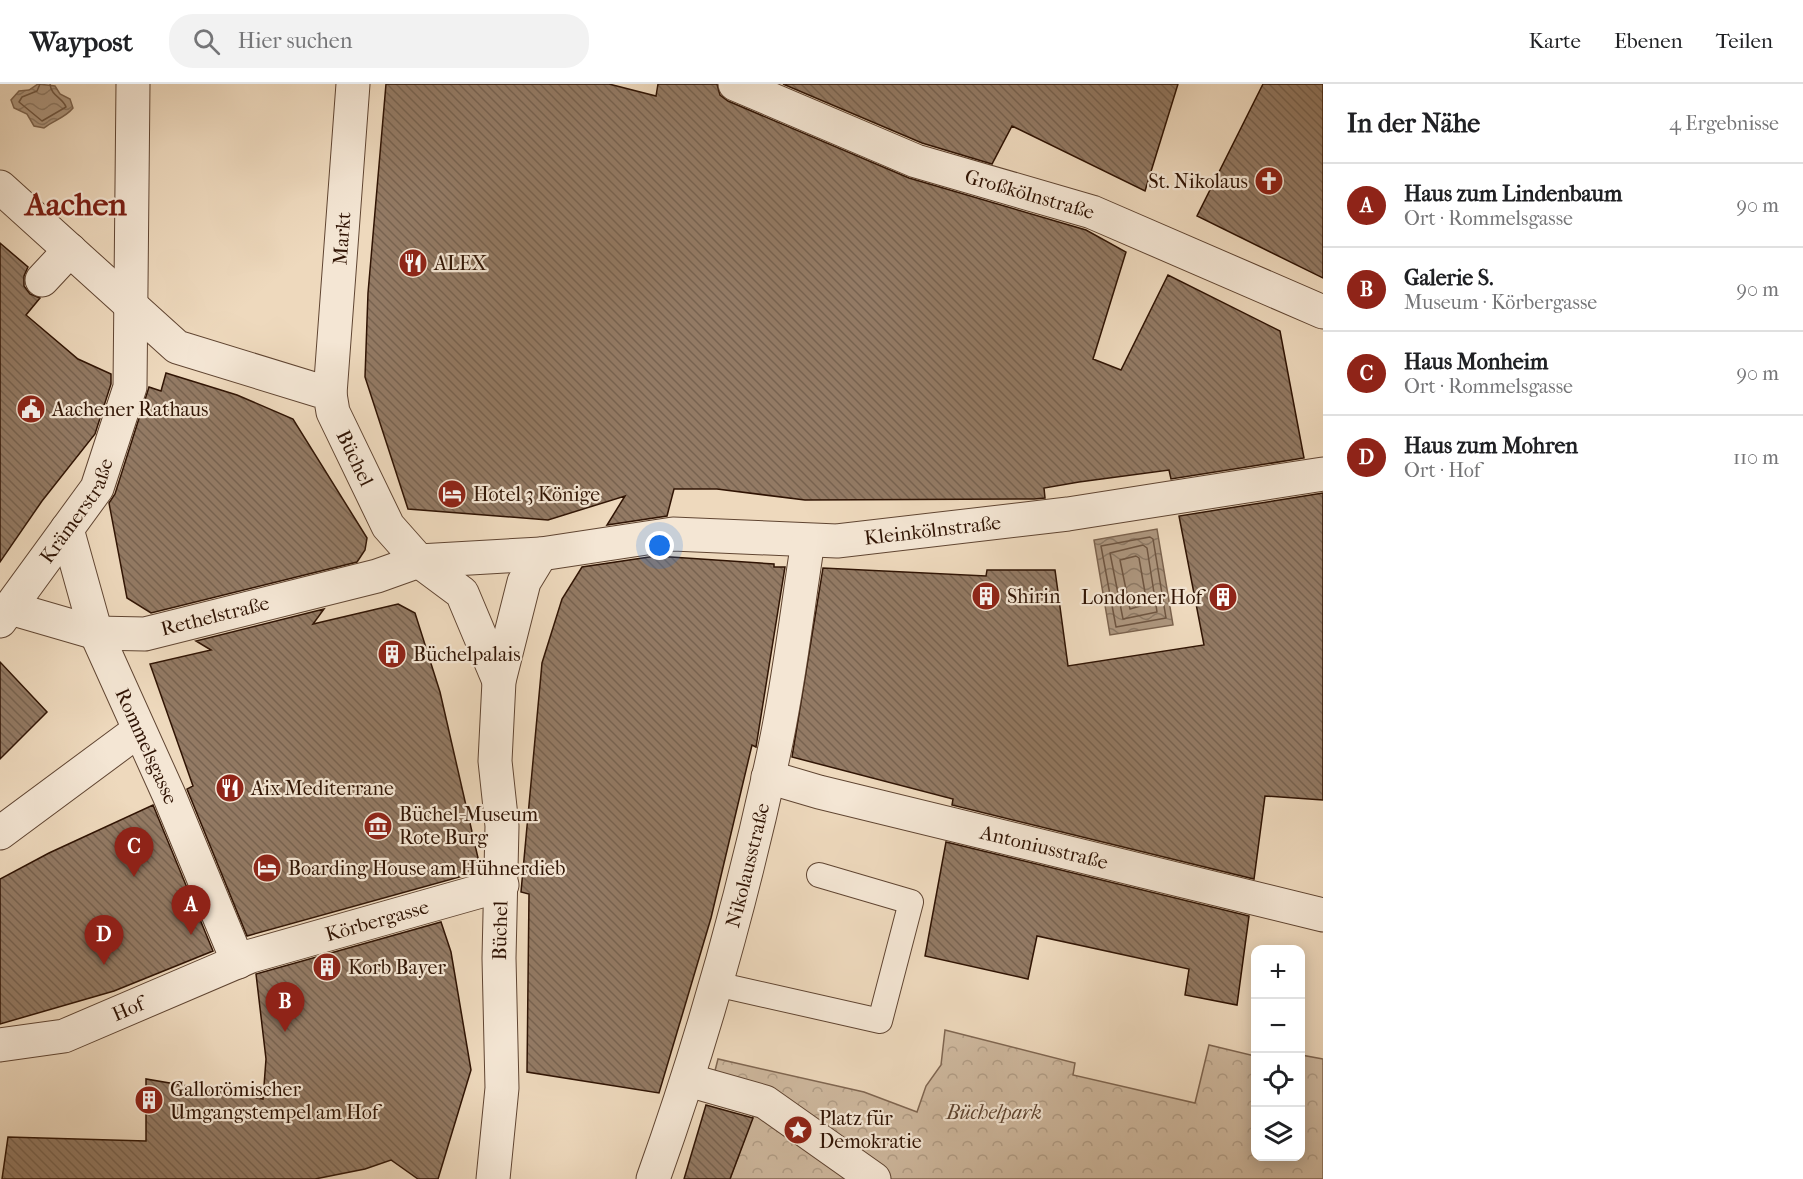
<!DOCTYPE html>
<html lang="de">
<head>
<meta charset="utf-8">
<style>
	body { margin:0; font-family:"IM FELL French Canon",serif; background:#f2f2f2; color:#202124 }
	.controls { position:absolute; right:18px; bottom:18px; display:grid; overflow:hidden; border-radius:12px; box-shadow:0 3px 15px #0003 }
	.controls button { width:54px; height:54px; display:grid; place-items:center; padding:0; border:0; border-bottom:2px solid #e0e0e0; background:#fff; color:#202124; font:30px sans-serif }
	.you { position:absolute; left:660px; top:462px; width:21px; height:21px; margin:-15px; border:4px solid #fff; border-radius:50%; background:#1a73e8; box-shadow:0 0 0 9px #1a73e833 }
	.badge { display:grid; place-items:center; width:39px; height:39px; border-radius:50%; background:#8f2418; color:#fff; font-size:20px; font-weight:700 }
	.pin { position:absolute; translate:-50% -50px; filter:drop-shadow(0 2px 3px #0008) }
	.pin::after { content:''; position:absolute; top:32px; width:21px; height:18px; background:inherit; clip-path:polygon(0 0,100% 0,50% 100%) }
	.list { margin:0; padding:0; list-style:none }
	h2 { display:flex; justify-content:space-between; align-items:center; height:78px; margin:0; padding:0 24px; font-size:26px }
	h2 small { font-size:20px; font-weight:400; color:#757577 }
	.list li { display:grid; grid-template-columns:39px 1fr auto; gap:18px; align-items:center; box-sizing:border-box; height:84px; padding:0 24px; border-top:2px solid #e0e0e0 }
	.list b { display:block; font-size:22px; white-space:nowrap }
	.list p { margin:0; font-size:20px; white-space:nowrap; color:#757577 }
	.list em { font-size:20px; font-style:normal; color:#757577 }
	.icon { flex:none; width:33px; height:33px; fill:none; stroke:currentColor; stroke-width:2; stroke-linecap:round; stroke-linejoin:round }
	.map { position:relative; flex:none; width:1323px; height:1095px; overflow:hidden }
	header { display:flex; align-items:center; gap:36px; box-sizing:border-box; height:84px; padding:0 30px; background:#fff; border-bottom:2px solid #e0e0e0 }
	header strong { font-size:28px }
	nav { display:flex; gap:33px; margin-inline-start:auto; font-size:21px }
	.search { width:420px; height:54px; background:#f2f2f2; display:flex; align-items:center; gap:15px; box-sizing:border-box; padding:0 21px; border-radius:24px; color:#757577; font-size:22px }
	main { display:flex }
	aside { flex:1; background:#fff }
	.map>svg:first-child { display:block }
	.forest { fill:url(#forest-crowns); stroke:#7f6651; stroke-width:1.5 }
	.water { fill:url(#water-waves); stroke:#7b624d; stroke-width:1.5 }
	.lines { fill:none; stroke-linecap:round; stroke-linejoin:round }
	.shore { stroke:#6e5541; stroke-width:1.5 }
	.building { fill:url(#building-back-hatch); stroke:#301404; stroke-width:1.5 }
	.service-casing { stroke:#604532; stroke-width:26 }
	.pedestrian-casing { stroke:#604532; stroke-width:35 }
	.minor-casing { stroke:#604532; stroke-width:35 }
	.service { stroke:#f4e6d4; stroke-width:24 }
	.pedestrian { stroke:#f4e6d4; stroke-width:33 }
	.minor { stroke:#f4e6d4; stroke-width:33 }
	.labels { text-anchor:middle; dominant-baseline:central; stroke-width:4.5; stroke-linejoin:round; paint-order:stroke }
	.poi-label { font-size:20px; fill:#301404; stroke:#f4e6d4; text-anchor:start }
	.street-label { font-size:20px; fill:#301404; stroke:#f4e6d4 }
	.park-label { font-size:20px; font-style:italic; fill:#5f4532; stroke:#f4e6d4 }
	.town-label { font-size:32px; font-weight:bold; fill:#7a1f14; stroke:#f4e6d4 }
</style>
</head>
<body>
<header>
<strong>Waypost</strong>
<div class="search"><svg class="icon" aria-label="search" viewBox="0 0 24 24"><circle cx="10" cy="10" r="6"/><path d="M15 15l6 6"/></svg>Hier suchen</div>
<nav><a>Karte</a><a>Ebenen</a><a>Teilen</a></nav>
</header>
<main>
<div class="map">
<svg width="1323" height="1095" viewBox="0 0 1323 1095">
	<defs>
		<pattern id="forest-crowns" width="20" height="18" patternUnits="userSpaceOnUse" patternTransform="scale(1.5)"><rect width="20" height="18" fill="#ceb89e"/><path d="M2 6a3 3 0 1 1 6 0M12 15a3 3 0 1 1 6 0" fill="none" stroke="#b19d86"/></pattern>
		<pattern id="water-waves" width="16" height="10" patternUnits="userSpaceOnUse" patternTransform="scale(1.5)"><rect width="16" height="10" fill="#ad967e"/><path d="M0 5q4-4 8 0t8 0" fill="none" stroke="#8d7965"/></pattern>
		<pattern id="building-back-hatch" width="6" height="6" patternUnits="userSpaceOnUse" patternTransform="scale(1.5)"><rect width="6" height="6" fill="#937a64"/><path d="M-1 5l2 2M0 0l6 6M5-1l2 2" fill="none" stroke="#786350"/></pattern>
	</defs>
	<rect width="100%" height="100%" fill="#eed9bd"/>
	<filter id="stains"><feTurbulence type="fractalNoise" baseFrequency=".00333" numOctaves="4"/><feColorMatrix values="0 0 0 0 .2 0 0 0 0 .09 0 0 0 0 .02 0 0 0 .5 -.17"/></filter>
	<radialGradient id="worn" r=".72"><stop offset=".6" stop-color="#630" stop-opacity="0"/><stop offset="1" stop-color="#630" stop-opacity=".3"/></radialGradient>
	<path class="forest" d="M 945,946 L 1075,979 L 1073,991 L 1195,1019 L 1209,961 L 1255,972 L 1256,1072 L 1300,1072 L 1301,971 L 1323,975 L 1323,1095 L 730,1095 L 755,1026 L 708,1014 L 718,975 L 864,1008 L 917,1028 L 926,1002 L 941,981 Z"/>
	<path class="water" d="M 38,0 L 55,2 L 60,10 L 70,15 L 73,24 C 65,34 54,36 44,44 L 34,42 L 27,30 L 14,24 L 11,16 L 19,7 L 29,6 Z
		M 1157,445 L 1173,541 L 1110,551 L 1094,456 Z"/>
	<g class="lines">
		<path class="shore" d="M 40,0 L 37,7 L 22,13 L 19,18 L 42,37 L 66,23 C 63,14 51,12 50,0
			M 1150,453 L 1153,455 L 1166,534 L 1116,543 L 1101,462 Z
			M 1143,461 L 1147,464 L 1157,528 L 1123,535 L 1110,469 Z
			M 1136,472 L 1139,474 L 1147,520 L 1130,525 L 1120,476 Z"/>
	</g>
	<path class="building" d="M 386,0 L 609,0 L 656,12 L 658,0 L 717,0 L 720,11 L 728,17 L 909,94 L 1086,146 L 1126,168 L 1093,275 L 1121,286 L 1168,191 L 1280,247 L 1304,374 L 1171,395 L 1169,386 L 1079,398 L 1044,404 L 1045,414 L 1034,415 L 805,416 L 717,405 L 674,405 L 667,432 L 607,441 L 625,412 L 548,436 L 408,425 L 365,293 L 368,209 Z
		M 783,0 L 1178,0 L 1145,107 L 1012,42 L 992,80 L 922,59 Z
		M 1263,0 L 1323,0 L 1323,194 L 1197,132 Z
		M 0,159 L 28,183 L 24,192 L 24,202 L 30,210 L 40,214 L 26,231 L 78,275 L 111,290 L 111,300 L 95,350 L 42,417 L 0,478 Z
		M 166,289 L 237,311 L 293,335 L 367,454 L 365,466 L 357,478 L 151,529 L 127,514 L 109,419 L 115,410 L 149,303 L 161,307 Z
		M 1323,409 L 1323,716 L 1265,712 L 1254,795 L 952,721 L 953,715 L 792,673 L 823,484 L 986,492 L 987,486 L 1055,486 L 1068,582 L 1204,561 L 1179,432 Z
		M 656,472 L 774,480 L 774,483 L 785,483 L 756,663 L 752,661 L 711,834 L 659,1009 L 527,988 L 529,810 L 521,808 L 542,579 L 562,515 L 582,483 Z
		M 398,520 L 415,529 L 440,608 L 481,787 L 247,852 L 187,705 L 193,702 L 150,580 L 211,566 L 196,557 L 324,525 L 313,540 Z
		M 0,578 L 47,628 L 0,675 Z
		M 153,721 L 213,867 L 114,907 L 0,940 L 0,795 L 49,769 Z
		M 946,758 L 1249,832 L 1237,921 L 1185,911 L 1189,885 L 1037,852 L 1028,895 L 925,872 Z
		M 441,838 L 451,868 L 471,986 L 438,1095 L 418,1095 L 391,1076 L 365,1085 L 315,1095 L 2,1095 L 8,1053 L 146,1057 L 146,995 L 263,1015 L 266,975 L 256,890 Z
		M 706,1021 L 753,1034 L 730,1095 L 684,1095 Z"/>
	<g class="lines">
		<g class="service-casing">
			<path id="service" d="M 716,900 L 880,937 L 911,818 L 819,791"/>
		</g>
		<g class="pedestrian-casing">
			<g id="pedestrian">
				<path id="s1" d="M 735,0 L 916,77 L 1092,128 L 1323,228"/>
				<path id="s2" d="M 0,103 L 177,263 L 330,310 L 333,328 L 388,442 L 419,477 L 377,492 L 145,550 L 96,549 L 10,524"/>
				<path d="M 42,196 L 70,166"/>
				<path id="s3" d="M 330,310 L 353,0"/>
				<path id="s4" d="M 67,445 L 96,549 L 169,711 L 238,878"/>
				<path id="s5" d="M 0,537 L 97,404 L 130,303 L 133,0"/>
				<path d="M 0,749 L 139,646"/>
				<path id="s6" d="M 0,961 L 64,952 L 251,872 L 502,801"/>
				<path d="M 688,996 L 765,1018 L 874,1095"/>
			</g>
		</g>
		<g class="minor-casing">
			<g id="minor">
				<path id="s7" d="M 419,477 L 541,470 L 673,450 L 837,457 L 1068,430 L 1323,390"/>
				<path d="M 419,477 L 462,509 L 499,597"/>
				<path id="s8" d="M 768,693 L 819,708 L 1323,831"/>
				<path id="s9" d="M 493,1095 L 502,1004 L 499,874 L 502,742 L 495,677 L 499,597 L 524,498 L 541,470"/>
				<path id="s10" d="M 653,1095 C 703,956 743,812 774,668 C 789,599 797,527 808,457"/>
			</g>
		</g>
		<use href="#service" class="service"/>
		<use href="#pedestrian" class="pedestrian"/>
		<use href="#minor" class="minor"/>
	</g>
	<defs>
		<g id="church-disc" transform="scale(1.5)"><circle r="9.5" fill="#8f2418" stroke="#f4e6d4"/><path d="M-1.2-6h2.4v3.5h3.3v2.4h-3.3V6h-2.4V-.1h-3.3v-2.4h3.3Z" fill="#fff"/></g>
		<g id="restaurant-disc" transform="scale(1.5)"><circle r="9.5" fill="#8f2418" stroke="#f4e6d4"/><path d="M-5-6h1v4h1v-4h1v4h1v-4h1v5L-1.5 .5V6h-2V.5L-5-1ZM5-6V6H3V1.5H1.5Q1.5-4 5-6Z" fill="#fff"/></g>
		<g id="civic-disc" transform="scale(1.5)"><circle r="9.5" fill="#8f2418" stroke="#f4e6d4"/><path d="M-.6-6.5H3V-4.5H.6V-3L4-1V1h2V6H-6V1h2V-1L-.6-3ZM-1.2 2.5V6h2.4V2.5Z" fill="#fff"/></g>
		<g id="hotel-disc" transform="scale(1.5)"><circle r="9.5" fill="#8f2418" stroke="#f4e6d4"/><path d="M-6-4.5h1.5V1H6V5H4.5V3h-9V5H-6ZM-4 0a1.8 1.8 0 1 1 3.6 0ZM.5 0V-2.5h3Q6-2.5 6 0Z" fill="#fff"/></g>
		<g id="building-disc" transform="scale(1.5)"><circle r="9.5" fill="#8f2418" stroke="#f4e6d4"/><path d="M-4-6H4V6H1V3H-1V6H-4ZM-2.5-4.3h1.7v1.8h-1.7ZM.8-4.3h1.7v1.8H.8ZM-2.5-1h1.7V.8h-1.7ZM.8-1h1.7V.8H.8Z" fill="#fff"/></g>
		<g id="museum-disc" transform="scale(1.5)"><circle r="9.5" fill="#8f2418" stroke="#f4e6d4"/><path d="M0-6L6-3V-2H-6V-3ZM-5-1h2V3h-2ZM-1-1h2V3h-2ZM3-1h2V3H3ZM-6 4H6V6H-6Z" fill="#fff"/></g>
		<g id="sight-disc" transform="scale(1.5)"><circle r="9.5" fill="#8f2418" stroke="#f4e6d4"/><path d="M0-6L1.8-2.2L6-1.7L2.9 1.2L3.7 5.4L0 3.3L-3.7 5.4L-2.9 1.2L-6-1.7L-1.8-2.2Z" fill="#fff"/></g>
	</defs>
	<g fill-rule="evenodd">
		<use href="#church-disc" x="1269" y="97"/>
		<use href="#restaurant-disc" x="413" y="179"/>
		<use href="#civic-disc" x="31" y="325"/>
		<use href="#hotel-disc" x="452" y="410"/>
		<use href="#building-disc" x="986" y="512"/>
		<use href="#building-disc" x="1223" y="513"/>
		<use href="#building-disc" x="392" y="570"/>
		<use href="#restaurant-disc" x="230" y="704"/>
		<use href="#museum-disc" x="378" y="742"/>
		<use href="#hotel-disc" x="267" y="784"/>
		<use href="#building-disc" x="327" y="883"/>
		<use href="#building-disc" x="149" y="1016"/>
		<use href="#sight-disc" x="798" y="1046"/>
	</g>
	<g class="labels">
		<g class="poi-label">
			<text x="1248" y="97" text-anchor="end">St. Nikolaus</text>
			<text x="434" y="179">ALEX</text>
			<text x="52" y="325">Aachener Rathaus</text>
			<text x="473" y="410">Hotel 3 Könige</text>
			<text x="1007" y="512">Shirin</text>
			<text x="1202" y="513" text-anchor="end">Londoner Hof</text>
			<text x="413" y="570">Büchelpalais</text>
			<text x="251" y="704">Aix Mediterrane</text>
			<text x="399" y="730">Büchel-Museum<tspan x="399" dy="23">Rote Burg</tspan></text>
			<text x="288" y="784">Boarding House am Hühnerdieb</text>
			<text x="348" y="883">Korb Bayer</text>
			<text x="170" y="1005">Gallorömischer<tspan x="170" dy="23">Umgangstempel am Hof</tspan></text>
			<text x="819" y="1034">Platz für<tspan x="819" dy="23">Demokratie</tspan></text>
		</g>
		<g class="street-label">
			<text stroke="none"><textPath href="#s1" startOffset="315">Großkölnstraße</textPath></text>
			<text stroke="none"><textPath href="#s3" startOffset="156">Markt</textPath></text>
			<text stroke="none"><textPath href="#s2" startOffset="468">Büchel</textPath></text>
			<text stroke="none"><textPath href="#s5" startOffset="135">Krämerstraße</textPath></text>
			<text stroke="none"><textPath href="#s7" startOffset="516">Kleinkölnstraße</textPath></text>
			<text transform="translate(215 532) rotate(-14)">Rethelstraße</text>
			<text stroke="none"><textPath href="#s4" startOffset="232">Rommelsgasse</textPath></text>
			<text stroke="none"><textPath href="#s8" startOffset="285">Antoniusstraße</textPath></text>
			<text stroke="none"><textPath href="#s10" startOffset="328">Nikolausstraße</textPath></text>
			<text stroke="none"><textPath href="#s6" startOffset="399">Körbergasse</textPath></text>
			<text stroke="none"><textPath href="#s9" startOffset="249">Büchel</textPath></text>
			<text stroke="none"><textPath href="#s6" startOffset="134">Hof</textPath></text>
		</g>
		<g class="park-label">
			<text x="994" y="1028">Büchelpark</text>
		</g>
		<g class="town-label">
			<text x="76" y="120">Aachen</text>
		</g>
	</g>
	<rect width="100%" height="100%" filter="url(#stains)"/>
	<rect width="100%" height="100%" fill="url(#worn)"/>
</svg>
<div class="controls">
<button>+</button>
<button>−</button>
<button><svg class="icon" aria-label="locate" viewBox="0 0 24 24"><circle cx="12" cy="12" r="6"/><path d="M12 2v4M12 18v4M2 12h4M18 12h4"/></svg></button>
<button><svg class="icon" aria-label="layers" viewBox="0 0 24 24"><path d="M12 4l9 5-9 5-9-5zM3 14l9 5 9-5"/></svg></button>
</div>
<div class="you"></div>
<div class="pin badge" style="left:191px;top:851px">A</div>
<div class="pin badge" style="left:285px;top:948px">B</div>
<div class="pin badge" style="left:134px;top:793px">C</div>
<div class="pin badge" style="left:104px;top:881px">D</div>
</div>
<aside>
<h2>In der Nähe<small>4 Ergebnisse</small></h2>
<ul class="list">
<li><span class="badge">A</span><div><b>Haus zum Lindenbaum</b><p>Ort · Rommelsgasse</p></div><em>90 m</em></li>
<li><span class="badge">B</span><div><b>Galerie S.</b><p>Museum · Körbergasse</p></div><em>90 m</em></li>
<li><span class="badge">C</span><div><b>Haus Monheim</b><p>Ort · Rommelsgasse</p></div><em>90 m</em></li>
<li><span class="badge">D</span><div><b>Haus zum Mohren</b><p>Ort · Hof</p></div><em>110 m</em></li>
</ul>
</aside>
</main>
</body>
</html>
